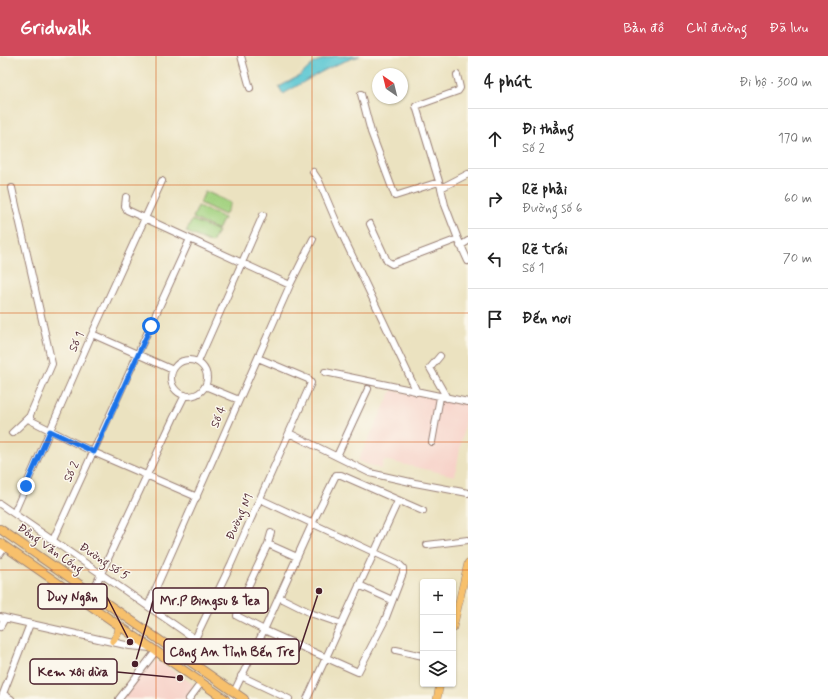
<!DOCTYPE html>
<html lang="vi">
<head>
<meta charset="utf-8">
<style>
	body { margin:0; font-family:Mynerve,sans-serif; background:#f6f6f6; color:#222 }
	.controls { position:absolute; right:12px; bottom:12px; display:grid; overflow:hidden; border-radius:4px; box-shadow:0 1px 3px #0004 }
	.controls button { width:36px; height:36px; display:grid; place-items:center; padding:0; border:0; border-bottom:1px solid #e0e0e0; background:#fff; color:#222; font:20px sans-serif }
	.compass { position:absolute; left:372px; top:12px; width:36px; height:36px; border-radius:50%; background:#fff; box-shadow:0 1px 3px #0004; rotate:325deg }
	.stop { position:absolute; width:12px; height:12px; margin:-9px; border:3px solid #1a73e8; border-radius:50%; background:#fff }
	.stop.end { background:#1a73e8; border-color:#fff; box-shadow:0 1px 4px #0008 }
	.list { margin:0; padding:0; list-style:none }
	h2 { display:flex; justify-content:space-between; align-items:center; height:52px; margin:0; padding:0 16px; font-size:17px }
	h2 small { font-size:13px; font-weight:400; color:#767676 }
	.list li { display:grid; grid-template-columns:26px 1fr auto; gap:12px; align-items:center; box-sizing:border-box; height:60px; padding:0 16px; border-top:1px solid #e0e0e0 }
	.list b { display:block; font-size:15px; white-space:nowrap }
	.list p { margin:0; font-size:13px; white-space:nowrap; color:#767676 }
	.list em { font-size:13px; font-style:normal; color:#767676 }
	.icon { flex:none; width:22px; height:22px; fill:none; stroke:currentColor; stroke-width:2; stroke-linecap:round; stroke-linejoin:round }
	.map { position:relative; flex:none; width:468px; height:643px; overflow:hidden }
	header { display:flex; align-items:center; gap:24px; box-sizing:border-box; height:56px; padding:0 20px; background:#d1495b; color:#fff }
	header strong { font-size:19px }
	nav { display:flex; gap:22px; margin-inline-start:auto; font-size:14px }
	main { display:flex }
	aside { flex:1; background:#fff }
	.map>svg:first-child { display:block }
	.built { fill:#f7d1c8 }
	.green { fill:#a3d280; stroke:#767856 }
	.water { fill:#59c6d2; stroke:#52727e }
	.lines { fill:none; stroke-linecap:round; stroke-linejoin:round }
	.minor-casing { stroke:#9a8076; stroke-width:8 }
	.major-casing { stroke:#9a8076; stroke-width:8 }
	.highway-casing { stroke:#9a8076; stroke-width:10 }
	.minor { stroke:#fff; stroke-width:6 }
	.major { stroke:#f7c06c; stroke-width:7 }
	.highway { stroke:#f7c06c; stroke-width:8 }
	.route { stroke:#1a73e8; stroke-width:5 }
	.grid { fill:none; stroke:#d8530f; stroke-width:1; stroke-opacity:0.55 }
	.labels { text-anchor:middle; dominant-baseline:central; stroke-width:3; stroke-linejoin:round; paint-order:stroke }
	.street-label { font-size:12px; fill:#4a1f2b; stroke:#fbf7ec }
	.leader { fill:none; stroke:#4a1f2b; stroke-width:1.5 }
	.callout-dot { fill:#4a1f2b; stroke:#fbf7ec; stroke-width:1.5 }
	.callout { fill:#fbf7ec; stroke:#4a1f2b; stroke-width:1.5 }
	.callout-label { font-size:13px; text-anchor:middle; font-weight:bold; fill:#4a1f2b }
</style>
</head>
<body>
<header>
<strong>Gridwalk</strong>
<nav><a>Bản đồ</a><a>Chỉ đường</a><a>Đã lưu</a></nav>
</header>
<main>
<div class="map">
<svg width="468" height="643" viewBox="0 0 468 643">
	<rect width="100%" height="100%" fill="#fbf7ec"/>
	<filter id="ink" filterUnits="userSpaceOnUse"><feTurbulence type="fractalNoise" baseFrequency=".025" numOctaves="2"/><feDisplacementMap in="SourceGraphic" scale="8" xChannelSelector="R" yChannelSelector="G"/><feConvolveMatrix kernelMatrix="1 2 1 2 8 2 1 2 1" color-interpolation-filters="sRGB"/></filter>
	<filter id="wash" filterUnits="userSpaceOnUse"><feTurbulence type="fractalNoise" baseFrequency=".012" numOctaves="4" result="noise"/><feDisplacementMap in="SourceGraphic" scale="16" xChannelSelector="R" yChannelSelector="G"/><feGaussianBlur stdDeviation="0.9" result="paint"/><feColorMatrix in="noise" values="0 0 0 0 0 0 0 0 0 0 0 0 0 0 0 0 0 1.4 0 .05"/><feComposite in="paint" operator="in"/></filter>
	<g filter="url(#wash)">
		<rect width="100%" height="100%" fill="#ebe2c0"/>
		<path class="built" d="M 392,334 L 468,348 L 455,420 L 384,404 L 381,413 L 358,405 Z
			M 158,605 L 193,628 L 192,635 L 186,643 L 120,643 L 148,608 Z"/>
		<path class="green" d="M 205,135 L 231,147 L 225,159 L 200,147 Z
			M 198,150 L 224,162 L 218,174 L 193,162 Z
			M 192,164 L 218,175 L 212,187 L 186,176 Z"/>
		<path class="water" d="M 334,0 L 360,0 C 331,8 308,24 283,38 L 279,31 L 301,19 L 315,6 Z"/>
	</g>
	<g filter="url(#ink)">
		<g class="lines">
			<g class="minor-casing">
				<path id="minor" d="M 241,0 L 250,32
					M 361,38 L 371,76 L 395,140 L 439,126
					M 313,116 L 319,125 L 339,172 L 417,336
					M 12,132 L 52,308 L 30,359 L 30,364 L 93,396 L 197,441
					M 441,132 L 416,50 L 458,35 L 460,32 L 457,19
					M 126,141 L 125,150 L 127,154 L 290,229
					M 370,168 L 387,205 L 392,208 L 458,183 L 468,205
					M 458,183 L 445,149 L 441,132 L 468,118
					M 460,190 L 468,185
					M 92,278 L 173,314
					M 440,300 L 430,312 L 447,342
					M171 322a18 18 0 1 1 36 0a18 18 0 1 1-36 0Z
					M 198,306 L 263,159
					M 325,316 L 468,346
					M 205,330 L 239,344
					M 12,377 L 29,361
					M 289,377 L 370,417 L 415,427 L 468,437
					M 432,386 L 440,341
					M 337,400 L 368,333
					M 260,443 L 399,508 L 403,512 L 403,517 L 385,564 L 358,616 L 264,574 L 237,560 L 238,552 L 268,488 L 297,501
					M 0,448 L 195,583
					M 14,457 L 92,278 L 162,125
					M 53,484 L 190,183
					M 268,488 L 271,477
					M 427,489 L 468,484
					M 0,498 L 5,491
					M 359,529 L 392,544
					M 92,537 L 174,361 L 185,339
					M 279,541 L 313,558 L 342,568
					M 148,550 L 290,229 L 313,183
					M 0,561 L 130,590 L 151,592
					M 0,571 L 5,562
					M 396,594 L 423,600
					M 184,601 L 195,583 L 231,508 L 311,327 L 308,323 L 258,302
					M 241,620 L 289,643
					M 234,636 L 264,574 L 312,468 L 336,419 L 341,419 L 423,455
					M 3,638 L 11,643
					M 1,643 L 30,568
					M 119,643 L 156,595
					M 189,643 L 201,627
					M 307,643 L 398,445"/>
			</g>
			<g class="major-casing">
				<path id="major" d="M 453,572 L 468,507
					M 113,585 L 118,577 L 119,569
					M 437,643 L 440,628"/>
			</g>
			<g class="highway-casing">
				<path id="highway" d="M 0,473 L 244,643
					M 0,487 L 225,643"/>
			</g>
			<use href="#minor" class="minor"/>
			<use href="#major" class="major"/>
			<use href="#highway" class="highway"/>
		</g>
	</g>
	<g class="lines" filter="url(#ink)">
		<path class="route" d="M 26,430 L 50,375 L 94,396 L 151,270"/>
	</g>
	<path class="grid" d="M 156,0 L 156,643M 312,0 L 312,643M 0,129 L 468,129M 0,257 L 468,257M 0,386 L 468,386M 0,514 L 468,514"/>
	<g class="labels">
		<g class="street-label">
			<text transform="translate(77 286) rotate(-66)">Số 1</text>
			<text transform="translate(219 361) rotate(-67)">Số 4</text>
			<text transform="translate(72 416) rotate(-65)">Số 2</text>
			<text transform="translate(240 461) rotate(-66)">Đường N1</text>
			<text transform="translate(50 493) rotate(35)">Đồng Văn Cống</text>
			<text transform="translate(104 506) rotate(34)">Đường số 5</text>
		</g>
	</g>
	<path class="leader" d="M130 586L107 541M135 608L153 545M319 535L299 596M180 622L117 616"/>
	<g class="callout-dot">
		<circle cx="130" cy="586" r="4"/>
		<circle cx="135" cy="608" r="4"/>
		<circle cx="319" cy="535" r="4"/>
		<circle cx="180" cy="622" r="4"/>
	</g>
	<g class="callout">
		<rect x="38" y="528" width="69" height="25" rx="4"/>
		<rect x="153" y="532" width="115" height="25" rx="4"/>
		<rect x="164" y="583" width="135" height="25" rx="4"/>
		<rect x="30" y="603" width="87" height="25" rx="4"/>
	</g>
	<g class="callout-label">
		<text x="72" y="545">Duy Ngân</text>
		<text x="210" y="549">Mr.P Bingsu &amp; Tea</text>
		<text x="232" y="600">Công An Tỉnh Bến Tre</text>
		<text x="73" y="620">Kem xôi dừa</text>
	</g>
</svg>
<div class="controls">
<button>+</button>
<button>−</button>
<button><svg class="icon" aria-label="layers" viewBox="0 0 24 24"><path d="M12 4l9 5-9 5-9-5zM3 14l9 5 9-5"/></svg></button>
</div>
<svg class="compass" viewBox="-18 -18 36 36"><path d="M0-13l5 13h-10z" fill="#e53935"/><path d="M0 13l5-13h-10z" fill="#767676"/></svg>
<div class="stop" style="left:151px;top:270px"></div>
<div class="stop end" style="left:26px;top:430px"></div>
</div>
<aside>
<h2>4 phút<small>Đi bộ · 300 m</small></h2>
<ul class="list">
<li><svg class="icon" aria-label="ahead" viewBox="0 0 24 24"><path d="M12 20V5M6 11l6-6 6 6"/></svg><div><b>Đi thẳng</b><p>Số 2</p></div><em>170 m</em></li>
<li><svg class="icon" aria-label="right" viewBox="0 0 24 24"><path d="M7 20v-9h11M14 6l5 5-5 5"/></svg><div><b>Rẽ phải</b><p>Đường số 6</p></div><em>60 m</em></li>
<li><svg class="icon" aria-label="left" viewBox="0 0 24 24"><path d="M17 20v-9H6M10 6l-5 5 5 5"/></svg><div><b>Rẽ trái</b><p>Số 1</p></div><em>70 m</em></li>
<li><svg class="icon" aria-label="arrive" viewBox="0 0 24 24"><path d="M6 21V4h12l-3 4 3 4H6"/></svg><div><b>Đến nơi</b></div></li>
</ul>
</aside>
</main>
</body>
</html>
